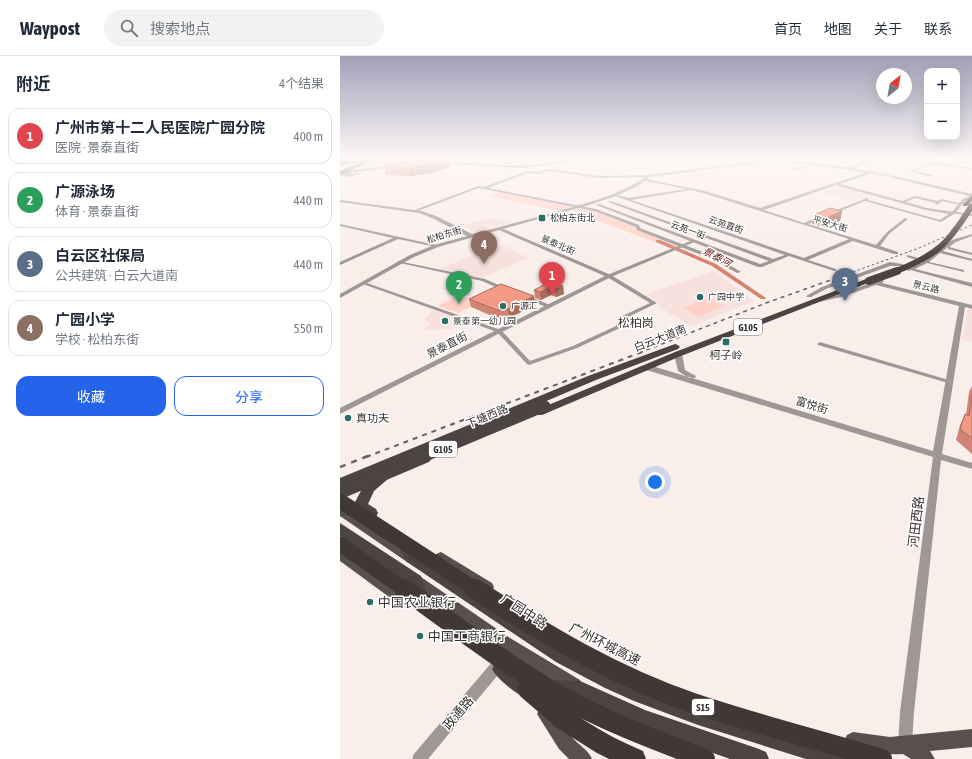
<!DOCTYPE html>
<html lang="zh">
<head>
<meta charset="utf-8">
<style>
	body { margin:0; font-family:"Asap Condensed","Noto Sans SC",sans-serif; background:#f2f2f3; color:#1f2937 }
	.controls { position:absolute; right:12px; top:12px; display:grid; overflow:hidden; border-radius:8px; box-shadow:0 4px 16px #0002 }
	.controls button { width:36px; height:36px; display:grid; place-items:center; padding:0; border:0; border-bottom:1px solid #e0e1e3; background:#fff; color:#1f2937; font:20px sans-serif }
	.compass { position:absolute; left:536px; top:12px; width:36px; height:36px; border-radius:50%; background:#fff; box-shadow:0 4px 16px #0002; rotate:31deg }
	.you { position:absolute; left:315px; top:426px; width:14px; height:14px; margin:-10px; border:3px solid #fff; border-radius:50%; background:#1a73e8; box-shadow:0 0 0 6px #1a73e833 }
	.badge { display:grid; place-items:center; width:26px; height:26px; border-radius:50%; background:#2563eb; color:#fff; font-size:13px; font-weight:700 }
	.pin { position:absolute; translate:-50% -33px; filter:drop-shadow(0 1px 2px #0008) }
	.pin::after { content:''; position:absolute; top:21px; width:14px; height:12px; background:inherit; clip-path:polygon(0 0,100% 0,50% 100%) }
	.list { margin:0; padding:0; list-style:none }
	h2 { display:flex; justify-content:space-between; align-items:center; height:52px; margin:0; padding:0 16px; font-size:17px }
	h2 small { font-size:13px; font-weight:400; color:#747a83 }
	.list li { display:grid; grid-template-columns:26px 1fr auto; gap:12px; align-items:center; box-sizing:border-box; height:56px; margin:0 8px 8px; padding:0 8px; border:1px solid #e0e1e3; border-radius:12px }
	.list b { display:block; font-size:15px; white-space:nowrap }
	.list p { margin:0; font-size:13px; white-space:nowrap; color:#747a83 }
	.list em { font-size:13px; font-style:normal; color:#747a83 }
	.actions { display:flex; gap:8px; padding:12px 16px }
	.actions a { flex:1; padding:9px 0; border:1px solid #2563eb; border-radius:12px; text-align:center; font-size:14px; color:#2563eb }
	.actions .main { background:#2563eb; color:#fff }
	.icon { flex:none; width:22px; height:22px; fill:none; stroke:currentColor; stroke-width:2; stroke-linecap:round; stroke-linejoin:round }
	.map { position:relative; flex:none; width:632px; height:703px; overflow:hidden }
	header { display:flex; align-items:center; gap:24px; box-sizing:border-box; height:56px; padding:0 20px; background:#fff; border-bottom:1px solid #e0e1e3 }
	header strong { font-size:19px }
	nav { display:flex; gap:22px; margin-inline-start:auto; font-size:14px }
	.search { width:280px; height:36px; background:#f2f2f3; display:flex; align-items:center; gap:10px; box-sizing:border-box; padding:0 14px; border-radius:22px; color:#747a83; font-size:15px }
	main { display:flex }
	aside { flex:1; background:#fff }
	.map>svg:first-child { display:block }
	.built { fill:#f6e1dc }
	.green { fill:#ffd0c5 }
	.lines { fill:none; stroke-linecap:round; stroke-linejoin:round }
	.stream { stroke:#d7816f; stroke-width:1 }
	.canal { fill:#d7816f; fill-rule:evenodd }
	.minor { fill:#9d9896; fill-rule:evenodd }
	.tertiary { fill:#9d9896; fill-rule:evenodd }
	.secondary { fill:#756d6c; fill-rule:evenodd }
	.primary { fill:#58504e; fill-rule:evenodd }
	.trunk { fill:#4c4442; fill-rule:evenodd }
	.motorway { fill:#413735; fill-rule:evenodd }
	.rail-far3 { stroke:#66605e; stroke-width:1; stroke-dasharray:2.5 2.5; stroke-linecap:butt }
	.rail-far2 { stroke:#66605e; stroke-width:1.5; stroke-dasharray:4 4; stroke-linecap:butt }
	.rail-far1 { stroke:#66605e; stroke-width:2; stroke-dasharray:5 5; stroke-linecap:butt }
	.rail { stroke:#66605e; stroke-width:2.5; stroke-dasharray:6 6; stroke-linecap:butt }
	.primary-bridge { stroke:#58504e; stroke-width:4.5 }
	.trunk-bridge-far4 { stroke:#4c4442; stroke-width:5 }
	.trunk-bridge-far3 { stroke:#4c4442; stroke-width:6 }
	.trunk-bridge-far2 { stroke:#4c4442; stroke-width:8 }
	.trunk-bridge-far1 { stroke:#4c4442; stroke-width:11 }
	.trunk-bridge { stroke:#4c4442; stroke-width:14 }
	.motorway-bridge-far1 { stroke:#413735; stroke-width:15 }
	.motorway-bridge { stroke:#413735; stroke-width:20 }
	.wall { fill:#d18474 }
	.shaded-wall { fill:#aa6c5e }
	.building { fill:#f39a87; stroke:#aa6c5e }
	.poi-dot { fill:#276e64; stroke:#fff; stroke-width:1.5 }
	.labels { text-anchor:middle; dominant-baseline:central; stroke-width:3; stroke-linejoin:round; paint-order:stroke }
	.far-poi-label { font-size:9px; fill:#383332; stroke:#fff; text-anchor:start }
	.far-street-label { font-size:9px; fill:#383332; stroke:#fff }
	.far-water-label { font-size:10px; font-style:italic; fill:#5c0e02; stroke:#fff }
	.shield { fill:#fff; stroke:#747070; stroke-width:1 }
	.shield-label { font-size:10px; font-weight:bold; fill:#383332 }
	.street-label { font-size:11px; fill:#383332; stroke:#fff }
	.poi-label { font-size:11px; fill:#383332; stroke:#fff }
	.neighbourhood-label { font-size:12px; fill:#3c3230; stroke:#fff }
	.near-street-label { font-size:13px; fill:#383332; stroke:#fff }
	.near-poi-label { font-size:13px; fill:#383332; stroke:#fff; text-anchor:start }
</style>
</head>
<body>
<header>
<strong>Waypost</strong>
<div class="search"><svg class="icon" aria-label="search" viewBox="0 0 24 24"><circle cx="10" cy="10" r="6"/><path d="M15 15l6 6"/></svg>搜索地点</div>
<nav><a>首页</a><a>地图</a><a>关于</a><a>联系</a></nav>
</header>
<main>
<aside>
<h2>附近<small>4个结果</small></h2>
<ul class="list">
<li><span class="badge" style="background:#e0444e">1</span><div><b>广州市第十二人民医院广园分院</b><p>医院 · 景泰直街</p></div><em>400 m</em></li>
<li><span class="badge" style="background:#2e9e5b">2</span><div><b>广源泳场</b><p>体育 · 景泰直街</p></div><em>440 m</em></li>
<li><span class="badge" style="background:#5c6f8a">3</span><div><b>白云区社保局</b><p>公共建筑 · 白云大道南</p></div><em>440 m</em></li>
<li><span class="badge" style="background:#8d6e63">4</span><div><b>广园小学</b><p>学校 · 松柏东街</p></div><em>550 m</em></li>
</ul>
<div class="actions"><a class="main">收藏</a><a>分享</a></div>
</aside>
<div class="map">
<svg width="632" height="703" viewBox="0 0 632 703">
	<rect width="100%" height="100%" fill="#faeeeb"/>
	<path class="built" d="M 266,101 L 295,101 L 258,110 L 248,107 L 260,104 L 257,103 Z
		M 502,130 L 536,139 L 515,147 L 482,137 Z
		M 150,162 L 172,166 L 135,177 L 122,169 Z
		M 162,189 L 188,202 L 141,222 L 98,213 Z
		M 373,215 L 414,245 L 352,270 L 319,251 L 321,248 L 306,238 Z
		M 628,253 L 632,253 L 632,286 L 622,283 Z
		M 93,254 L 130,268 L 107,274 L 100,272 L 84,275 L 90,267 L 83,264 Z"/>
	<path class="green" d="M 159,136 L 235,151 L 220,155 L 148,140 Z
		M 241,152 L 257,155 L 339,189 L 331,192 L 232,155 Z
		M 116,240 L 121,243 L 126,241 L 140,246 L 118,257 L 98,250 Z
		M 369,242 L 384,250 L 358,261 L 343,252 Z"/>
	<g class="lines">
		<path class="stream" d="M 162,108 L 229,101"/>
		<path class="canal" d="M 0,118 L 13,119 L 15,120 L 13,121 L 0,120 Z
			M 316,184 L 320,184 L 376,208 L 426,242 L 425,243 L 421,243 L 372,210 L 316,186 Z"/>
		<path class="minor" d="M 541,101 L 549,101 L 531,105 L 510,114 L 507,113 L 529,103 Z
			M 595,106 L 632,112 L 632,114 L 595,108 L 574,115 L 592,119 L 592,121 L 569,115 Z
			M 475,107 L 476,109 L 455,114 L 453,113 Z
			M 207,113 L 260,120 L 309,119 L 311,120 L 309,121 L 260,122 L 207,115 L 199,118 L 188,117 L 148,132 L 256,153 L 299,169 L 300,172 L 376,201 L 401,216 L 397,217 L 372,203 L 297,174 L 296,171 L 255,155 L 139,132 L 75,156 L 72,155 L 138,130 L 144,131 L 187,115 L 199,116 Z
			M 531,115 L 532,117 L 500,128 L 562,145 L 575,140 L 598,145 L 601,143 L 623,148 L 621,149 L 602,145 L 597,149 L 595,148 L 596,147 L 575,142 L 566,146 L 587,152 L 614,156 L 614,158 L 601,166 L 525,145 L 468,168 L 536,189 L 547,176 L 565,162 L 568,163 L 549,178 L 540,190 L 558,196 L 558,198 L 554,198 L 513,185 L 468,204 L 496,213 L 496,215 L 494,215 L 449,200 L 422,211 L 418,211 L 256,149 L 259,148 L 420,208 L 429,205 L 268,146 L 271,145 L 433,203 L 445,199 L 272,139 L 274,138 L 288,142 L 347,133 L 305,125 L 306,123 L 365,135 L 420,152 ZM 496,129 L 586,154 L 609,158 L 600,164 L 528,144 L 529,143 L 527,142 L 464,167 L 424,154 ZM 351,134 L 363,137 L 509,183 L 464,202 L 291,144 Z
			M 0,117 L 18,117 L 20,118 L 18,119 L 0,119 Z
			M 0,168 L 96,189 L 98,190 L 96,191 L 58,183 L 0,209 L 0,206 L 53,182 L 0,170 Z
			M 159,172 L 161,172 L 271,219 L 317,247 L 284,263 L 280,272 L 237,292 L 189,309 L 187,308 L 157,276 L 20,227 L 24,226 L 161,274 L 190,305 L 233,290 L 276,270 L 280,261 L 310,247 L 267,221 L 159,174 Z
			M 632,178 L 632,180 L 616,186 L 609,191 L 632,197 L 632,199 L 608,193 L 608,191 L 603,195 L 632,203 L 632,205 L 600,197 L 589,206 L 624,214 L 624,216 L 587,207 L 575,213 L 632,227 L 632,231 L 567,213 L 583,206 L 567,201 L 567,199 L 586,204 L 612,184 Z
			M 58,205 L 145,223 L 168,233 L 165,235 L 142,225 L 60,207 L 58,206 Z
			M 186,239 L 210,249 L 211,250 L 210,251 L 206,251 L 184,242 L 183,241 Z
			M 480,286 L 612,325 L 613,326 L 612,327 L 608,327 L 478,289 L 477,288 Z"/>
		<path class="tertiary" d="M 42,101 L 49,101 L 26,107 L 24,106 Z
			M 425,104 C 495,104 564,122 632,138 L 632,142 L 625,145 L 616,156 L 632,158 L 632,160 L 611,157 L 623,143 L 630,140 L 531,117 L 447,106 L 425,106 L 310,121 L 298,130 L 276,140 L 246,150 L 98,191 L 74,201 L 0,242 L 0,238 L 70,199 L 94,189 L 127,180 L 92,162 L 79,157 L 0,146 L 0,144 L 82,155 L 96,160 L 132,178 C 163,170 195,162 226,153 C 254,145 284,137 308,119 Z
			M 353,184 L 357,185 L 271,221 L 0,358 L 0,352 L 267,219 Z
			M 550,206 L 562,208 L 572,213 L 569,215 L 559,210 L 550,210 L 486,233 L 471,241 L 467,241 L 466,240 L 482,231 Z
			M 541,223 L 544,225 L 542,227 L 632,249 L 632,253 L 625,251 L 602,398 L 632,407 L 632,413 L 601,404 L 574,656 L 572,688 L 570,693 L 565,695 L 560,693 L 558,688 L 560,656 L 593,401 L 303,313 L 302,311 L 306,309 L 309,309 L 593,395 L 619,250 L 536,229 L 501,241 L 479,246 L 476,244 L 477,243 L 498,239 Z
			M 338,296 L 342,298 L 345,314 L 356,320 L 355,322 L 349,322 L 338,315 L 334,298 Z
			M 157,604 L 162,606 L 163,610 L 162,614 L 88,703 L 72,703 L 74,698 L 152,606 Z"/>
		<path class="secondary" d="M 250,101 L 262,101 L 183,112 L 98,107 L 100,106 L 183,110 Z
			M 56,109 L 55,111 L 0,118 L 0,116 Z"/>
		<path class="primary" d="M 0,449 L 77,498 L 79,502 L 77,506 L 72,508 L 67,506 L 0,460 Z
			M 5,495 L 10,497 L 70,539 L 72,544 L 70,549 L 65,550 L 60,549 L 0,505 L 0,497 Z
			M 101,496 L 152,527 L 154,531 L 152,535 L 147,537 L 142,535 L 96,506 L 94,502 L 96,498 Z
			M 76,519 L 81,521 L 170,582 L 240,624 L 242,630 L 240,636 L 234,638 L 228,636 L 160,592 L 71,529 L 69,525 L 71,521 Z
			M 206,649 C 218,655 223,670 231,680 C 238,689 248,693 252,703 L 229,703 L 219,693 L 197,658 L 200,652 Z
			M 632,673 L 632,691 L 590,695 L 595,703 L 571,703 L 563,698 C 546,699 523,698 507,691 L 504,685 L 507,679 L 513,676 L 550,681 Z"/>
		<path class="trunk" d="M 34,101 L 41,101 L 0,119 L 0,115 Z
			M 632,140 L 632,145 L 627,150 L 623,150 L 623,148 Z
			M 526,223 L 533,225 L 341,300 L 202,359 L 194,359 L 192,357 L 194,355 L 335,296 Z
			M 335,288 L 338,289 L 340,291 L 338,293 L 256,324 L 0,432 L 0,422 L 248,320 Z
			M 43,417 L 48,419 L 49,422 L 34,435 L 28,448 L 36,453 L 38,457 L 36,461 C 28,463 17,457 13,450 L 24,429 Z
			M 0,467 L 81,520 L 89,544 L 87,549 L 81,551 L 75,549 L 69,529 L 0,480 Z
			M 65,482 L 70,484 L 77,498 C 143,541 208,588 279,620 C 349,652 425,671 498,693 L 505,696 L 508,703 L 466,703 L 358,669 L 294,645 L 265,632 L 216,606 L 67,506 L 58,488 L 60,484 Z
			M 161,604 C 174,610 184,621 197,627 L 200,633 L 197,639 C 194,641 192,642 188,642 C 179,641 156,622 152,613 L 155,607 Z
			M 215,624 L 240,625 L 305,654 L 419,693 L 426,696 L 429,703 L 390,703 L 303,672 L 239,643 L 215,642 L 209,639 L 206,633 L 209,627 Z"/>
		<path class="motorway" d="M 13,101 L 24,101 L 0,106 L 0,104 Z
			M 187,623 L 194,626 C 227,655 262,678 303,695 L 306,703 L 269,703 L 257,697 L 217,672 L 180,640 L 177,633 L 180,626 Z"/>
		<path class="rail-far3" d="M 513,216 L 579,192 L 632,169"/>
		<path class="rail-far2" d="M 299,297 L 426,247 L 516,215"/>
		<path class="rail-far1" d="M 26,401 L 302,296"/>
		<path class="rail" d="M 0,411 L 28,400"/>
		<path class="primary-bridge" d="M 0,107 L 43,101"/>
		<path class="trunk-bridge-far4" d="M 630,152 L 631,150"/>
		<path class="trunk-bridge-far3" d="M 554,216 C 597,199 607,189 631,151"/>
		<path class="trunk-bridge-far2" d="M 529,225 L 557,215"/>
		<path class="trunk-bridge-far1" d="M 83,401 L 205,350"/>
		<path class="trunk-bridge" d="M 0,436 L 85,400"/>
		<path class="motorway-bridge-far1" d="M 0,445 L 137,534
			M 0,488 L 65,534"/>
		<path class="motorway-bridge" d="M 64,533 C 114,569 164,607 217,638 C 264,665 315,684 365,703
			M 135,533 C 204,578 274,620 353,647 C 415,668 479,684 542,703"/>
	</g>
	<path class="wall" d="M 44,111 L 111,111 L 91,117 L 70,120 L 46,119 Z
		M 502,155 L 500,165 L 484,171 L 472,168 L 474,159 Z
		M 223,230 L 224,238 L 216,241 L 211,239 L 201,244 L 195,242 L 194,234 Z
		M 194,240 L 195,249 L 169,262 L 159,263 L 131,251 L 129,243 Z
		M 632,330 L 632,398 L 616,384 L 620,369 L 625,358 L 626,359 L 629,336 Z"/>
	<path class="shaded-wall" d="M 110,103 L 111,111 L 91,117 L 70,120 L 68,112 Z
		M 502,155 L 500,165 L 484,171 L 486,162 Z
		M 223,230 L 224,238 L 216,241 L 215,233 Z
		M 210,231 L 211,239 L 201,244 L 200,236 Z
		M 194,240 L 195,249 L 169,262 L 168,253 Z"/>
	<path class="building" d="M 91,103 L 110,103 L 89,109 L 68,112 L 44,111 L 44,109 Z
		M 490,152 L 502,155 L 486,162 L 474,159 Z
		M 212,225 L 223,230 L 215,233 L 210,231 L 200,236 L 194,234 Z
		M 161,228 L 194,240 L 168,253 L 157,254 L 129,243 Z
		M 632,338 L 632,382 L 620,373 L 625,358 L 629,360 Z"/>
	<linearGradient id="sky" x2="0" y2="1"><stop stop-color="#a1a0b8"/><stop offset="0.51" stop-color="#fdf7f6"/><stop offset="1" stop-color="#fdf7f6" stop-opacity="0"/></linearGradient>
	<rect width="632" height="200" fill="url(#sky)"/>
	<g class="poi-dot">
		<rect x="198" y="158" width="8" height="8" rx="2"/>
		<circle cx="360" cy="241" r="4"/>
		<circle cx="163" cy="250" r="4"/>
		<circle cx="105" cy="265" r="4"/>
		<rect x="382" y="282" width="8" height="8" rx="2"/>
		<circle cx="8" cy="362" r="4"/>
		<circle cx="30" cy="546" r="4"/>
		<circle cx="80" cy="580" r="4"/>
	</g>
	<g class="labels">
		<g class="far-poi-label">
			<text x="210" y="162">松柏东街北</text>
			<text x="368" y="241">广园中学</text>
			<text x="171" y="250">广源汇</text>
			<text x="113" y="265">景泰第一幼儿园</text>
		</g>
		<g class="far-street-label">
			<text transform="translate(490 168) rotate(17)">平安大街</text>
			<text transform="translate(386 169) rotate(19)">云苑直街</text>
			<text transform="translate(348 174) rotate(20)">云苑一街</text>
			<text transform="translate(104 179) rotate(-17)">松柏东街</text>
			<text transform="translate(218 189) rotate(23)">景泰北街</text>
			<text transform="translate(586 231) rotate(14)">景云路</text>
		</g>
		<g class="far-water-label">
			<text transform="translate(377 201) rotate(28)">景泰河</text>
		</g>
		<g class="shield">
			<rect x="394" y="263" width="28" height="16" rx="3"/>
			<rect x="89" y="385" width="28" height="16" rx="3"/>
			<rect x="352" y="643" width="22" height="16" rx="3"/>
		</g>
		<g class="shield-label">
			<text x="408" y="271">G105</text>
			<text x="103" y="393">G105</text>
			<text x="363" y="651">S15</text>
		</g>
		<g class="street-label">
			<text transform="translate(320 282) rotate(-21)">白云大道南</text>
			<text transform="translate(107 289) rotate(-27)">景泰直街</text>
			<text transform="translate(472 349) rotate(17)">富悦街</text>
			<text transform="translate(147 360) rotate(-23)">下塘西路</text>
		</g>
		<g class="poi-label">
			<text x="386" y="299">柯子岭</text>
			<text x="16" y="362" text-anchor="start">真功夫</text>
		</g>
		<g class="neighbourhood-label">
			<text x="296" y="267">松柏岗</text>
		</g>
		<g class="near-street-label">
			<text transform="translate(576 466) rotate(-83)">河田西路</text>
			<text transform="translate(184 555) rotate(33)">广园中路</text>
			<text transform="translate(265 588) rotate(27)">广州环城高速</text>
			<text transform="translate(118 657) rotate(-50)">政通路</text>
		</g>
		<g class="near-poi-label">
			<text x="38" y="546">中国农业银行</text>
			<text x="88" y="580">中国工商银行</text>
		</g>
	</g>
</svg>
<div class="controls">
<button>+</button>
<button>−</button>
</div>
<svg class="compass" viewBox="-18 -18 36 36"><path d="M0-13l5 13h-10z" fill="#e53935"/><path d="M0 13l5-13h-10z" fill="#747a83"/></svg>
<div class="you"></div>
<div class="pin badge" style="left:212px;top:239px;background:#e0444e">1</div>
<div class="pin badge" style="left:119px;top:248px;background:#2e9e5b">2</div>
<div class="pin badge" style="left:505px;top:245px;background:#5c6f8a">3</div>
<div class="pin badge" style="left:144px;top:208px;background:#8d6e63">4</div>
</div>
</main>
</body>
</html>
